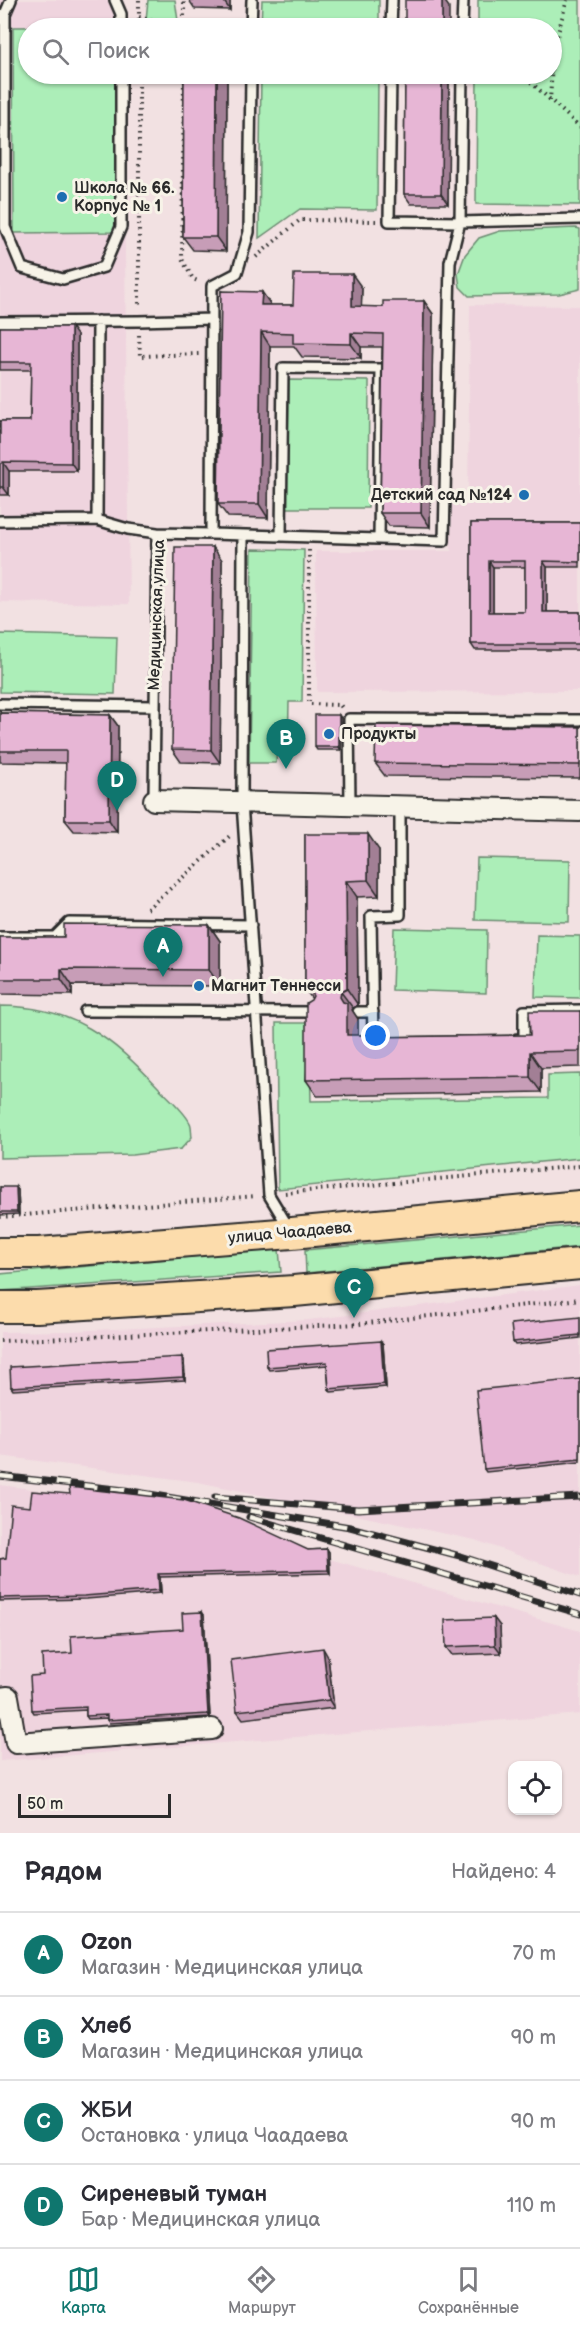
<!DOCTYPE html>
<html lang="ru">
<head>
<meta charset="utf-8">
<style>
	body { margin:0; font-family:"Balsamiq Sans",sans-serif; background:#f2f2f3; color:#2b2b33 }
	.controls { position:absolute; right:18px; bottom:18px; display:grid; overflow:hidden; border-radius:12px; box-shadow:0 2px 4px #0004 }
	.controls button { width:54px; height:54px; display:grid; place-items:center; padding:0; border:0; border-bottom:2px solid #e1e1e2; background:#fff; color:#2b2b33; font:30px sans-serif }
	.scale { position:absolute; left:18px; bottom:15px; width:153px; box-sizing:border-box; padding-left:6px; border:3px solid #2b2b2b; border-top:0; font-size:16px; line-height:21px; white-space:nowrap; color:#2b2b2b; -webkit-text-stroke:4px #f7f3e8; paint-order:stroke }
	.you { position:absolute; left:376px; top:1036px; width:21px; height:21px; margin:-15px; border:4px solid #fff; border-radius:50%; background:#1a73e8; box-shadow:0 0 0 9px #1a73e833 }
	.badge { display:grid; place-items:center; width:39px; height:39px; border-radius:50%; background:#0f766e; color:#fff; font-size:20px; font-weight:700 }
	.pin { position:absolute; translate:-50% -50px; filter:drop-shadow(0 2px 3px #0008) }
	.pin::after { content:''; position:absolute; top:32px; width:21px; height:18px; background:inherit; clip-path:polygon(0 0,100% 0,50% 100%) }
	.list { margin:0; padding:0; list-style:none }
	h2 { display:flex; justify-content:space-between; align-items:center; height:78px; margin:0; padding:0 24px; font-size:26px }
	h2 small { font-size:20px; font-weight:400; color:#7c7c81 }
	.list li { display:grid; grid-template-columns:39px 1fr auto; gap:18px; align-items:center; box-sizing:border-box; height:84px; padding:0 24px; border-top:2px solid #e1e1e2 }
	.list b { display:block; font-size:22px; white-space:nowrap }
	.list p { margin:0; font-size:20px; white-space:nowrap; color:#7c7c81 }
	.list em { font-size:20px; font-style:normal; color:#7c7c81 }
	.icon { flex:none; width:33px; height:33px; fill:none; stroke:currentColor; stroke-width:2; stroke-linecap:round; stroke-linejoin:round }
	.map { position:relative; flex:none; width:580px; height:1833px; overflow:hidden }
	.search { position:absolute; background:#fff; box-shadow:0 2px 4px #0004; left:18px; right:18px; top:18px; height:66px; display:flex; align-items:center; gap:15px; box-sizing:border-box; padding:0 21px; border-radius:33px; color:#7c7c81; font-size:22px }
	.sheet { height:414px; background:#fff }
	nav { display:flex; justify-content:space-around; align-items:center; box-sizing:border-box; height:84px; border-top:2px solid #e1e1e2; background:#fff; font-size:16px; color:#7c7c81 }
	nav a { display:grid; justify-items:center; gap:3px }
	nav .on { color:#0f766e }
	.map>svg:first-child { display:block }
	.built { fill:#efd4de }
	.green { fill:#aceeb8; stroke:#6c8c72; stroke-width:1.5 }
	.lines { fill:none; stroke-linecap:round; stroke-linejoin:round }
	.lane-casing { stroke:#2b2b2b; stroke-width:14 }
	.street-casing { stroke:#2b2b2b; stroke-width:24 }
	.primary-casing { stroke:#2b2b2b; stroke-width:34 }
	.path { stroke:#2b2b2b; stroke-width:4; stroke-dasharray:1.5 4.5; stroke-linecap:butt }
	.lane { stroke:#f7f3e8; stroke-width:9 }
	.street { stroke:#f7f3e8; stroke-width:20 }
	.primary { stroke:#fcdcac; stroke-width:30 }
	.rail-casing { stroke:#2b2b2b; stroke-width:7 }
	.rail { stroke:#f7f3e8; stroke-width:4.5; stroke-dasharray:14; stroke-linecap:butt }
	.wall { fill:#c79db7; stroke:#2b2b2b; stroke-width:1.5; fill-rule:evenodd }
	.shaded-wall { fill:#a27f95; stroke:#2b2b2b; stroke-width:1.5 }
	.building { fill:#e7b6d5; stroke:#2b2b2b; stroke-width:1.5; fill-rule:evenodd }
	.poi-dot { fill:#1f6fb2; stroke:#f7f3e8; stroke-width:2 }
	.labels { text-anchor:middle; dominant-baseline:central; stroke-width:6; stroke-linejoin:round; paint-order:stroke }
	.poi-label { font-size:16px; font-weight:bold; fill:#2b2b2b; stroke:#f7f3e8; text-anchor:start }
	.street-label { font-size:16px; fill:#2b2b2b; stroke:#f7f3e8 }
</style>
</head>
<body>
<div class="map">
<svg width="580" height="1833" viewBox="0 0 580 1833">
	<rect width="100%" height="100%" fill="#f2e1e2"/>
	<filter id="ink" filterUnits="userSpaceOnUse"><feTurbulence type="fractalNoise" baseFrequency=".0167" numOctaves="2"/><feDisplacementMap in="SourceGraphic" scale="12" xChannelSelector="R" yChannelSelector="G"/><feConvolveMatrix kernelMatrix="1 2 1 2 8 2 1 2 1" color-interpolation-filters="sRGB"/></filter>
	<g filter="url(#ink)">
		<path class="built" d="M 0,0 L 122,0 L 123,28 L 28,28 L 28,74 L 123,74 L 129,604 L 0,602 Z
			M 470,305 L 580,306 L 580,691 L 317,692 L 316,551 L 451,551 L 452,505 L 468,505 Z
			M 580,1285 L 580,1577 L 475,1540 L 198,1482 L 0,1456 L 0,1332 L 71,1331 L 309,1320 Z
			M 0,1485 L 197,1510 L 319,1556 L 580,1631 L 580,1714 L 0,1761 Z"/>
		<path class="green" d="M 148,0 L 175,0 L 179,28 L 148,28 L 146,20 Z
			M 262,0 L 379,0 L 379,28 L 261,28 Z
			M 478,0 L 580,0 L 580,205 L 476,204 L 477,74 L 552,74 L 552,28 L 478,28 Z
			M 115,26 L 115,28 L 28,28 L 28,74 L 115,74 L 116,232 L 14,233 L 13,27 Z
			M 261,74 L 378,74 L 377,210 L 300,209 L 259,238 Z
			M 576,228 L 580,229 L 580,289 L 559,294 L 469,296 L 460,287 L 458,274 L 465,255 L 479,238 L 500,231 Z
			M 289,380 L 369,381 L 368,508 L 287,508 Z
			M 252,549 L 304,550 L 302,702 L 289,702 L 288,749 L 277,749 L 276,763 L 249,763 Z
			M 0,634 L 117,637 L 115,694 L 0,692 Z
			M 477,858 L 570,860 L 569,922 L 475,920 Z
			M 394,928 L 487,930 L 486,993 L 392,990 Z
			M 537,935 L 580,936 L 580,998 L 535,997 Z
			M 0,1006 C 73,1006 112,1038 159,1088 C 168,1097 185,1112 190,1123 C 192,1126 191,1133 192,1137 L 181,1149 L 132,1155 L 0,1158 Z
			M 276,1023 L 309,1023 L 311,1101 L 548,1098 L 548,1075 L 580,1074 L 580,1158 L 278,1189 Z
			M 580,1225 L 580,1247 L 306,1273 L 305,1250 Z
			M 279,1249 L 281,1272 L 0,1291 L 0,1274 Z"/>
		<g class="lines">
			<g class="lane-casing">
				<path id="lane" d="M 11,0 L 5,14 L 5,227 L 22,268 L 63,279 L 104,267 L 121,227 L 121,74
					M 115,0 L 121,14 L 121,28
					M 251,28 L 252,0
					M 391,28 L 392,0
					M 462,28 L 463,0
					M 391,74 L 389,221 L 460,222 L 580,219
					M 0,322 L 139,321 L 212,319
					M 97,520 L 128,529 L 157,533
					M 0,521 L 97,520 L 98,321
					M 211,534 L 444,541 L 450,262 L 460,222 L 462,74
					M 243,535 L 242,803 L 269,1195 L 289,1228
					M 281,536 L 283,368 L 381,369 L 379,539
					M 0,704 L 155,706
					M 154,800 L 157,533 L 211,534 L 212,286 L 237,273 L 249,232 L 251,74
					M 350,805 L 349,719 L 580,720
					M 0,937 L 55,937 L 69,923 L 251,925
					M 85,1011 L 317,1012
					M 358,1012 L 373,1012
					M 517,1039 L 524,1039 L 524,1011 L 580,1010
					M 381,1041 L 373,1041 L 371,916 L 400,915 L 400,806"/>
			</g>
			<g class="street-casing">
				<path id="street" d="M 154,800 L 580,811
					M 0,1698 L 8,1697 L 16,1743 L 212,1729"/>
			</g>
			<g class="primary-casing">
				<path id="primary" d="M 0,1253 L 39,1253 L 292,1233 L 580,1206
					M 0,1307 L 37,1307 L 294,1291 L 580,1264"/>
			</g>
			<path class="path" d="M 139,0 L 139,28
				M 139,17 L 176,28
				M 184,28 L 184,0
				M 139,74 L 139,307
				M 184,74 L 182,259 L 193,279 L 200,282
				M 522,74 L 580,127
				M 550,101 L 553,51 L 567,0
				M 256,257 L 300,220 L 377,221
				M 139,335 L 140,356 L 199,354
				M 309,550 L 309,704 L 340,705 L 343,709
				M 147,909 L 231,835
				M 285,1193 L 580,1166
				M 0,1217 L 256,1196
				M 0,1341 L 359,1324 L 580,1299"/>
			<use href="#lane" class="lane"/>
			<use href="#street" class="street"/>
			<use href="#primary" class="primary"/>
			<g class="rail-casing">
				<path id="rail" d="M 0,1476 L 125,1490 L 350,1527 L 460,1556 L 580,1595
					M 215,1497 L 358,1509 L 580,1497
					M 249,1517 L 580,1614"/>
			</g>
			<use href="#rail" class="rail"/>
		</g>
		<path class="wall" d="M 189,0 L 230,0 L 230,10 L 195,9 Z
			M 184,74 L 227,74 L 226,251 L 193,250 L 183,237 Z
			M 405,74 L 449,74 L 448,204 L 411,204 L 404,194 Z
			M 362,288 L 361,307 L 383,307 L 424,301 L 433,314 L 430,527 L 389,526 L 380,513 L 382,347 L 361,347 L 361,358 L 302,357 L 294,346 L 270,346 L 268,518 L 228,517 L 218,504 L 221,291 L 271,305 L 293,305 Z
			M 0,327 L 77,335 L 77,471 L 9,471 L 9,495 L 0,495 L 0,421 L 30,421 L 31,370 L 0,370 Z
			M 471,523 L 580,523 L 580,567 L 547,567 L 547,612 L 580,612 L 580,650 L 475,650 L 471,644 ZM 493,567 L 525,567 L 525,612 L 493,612 Z
			M 222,560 L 220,763 L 181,762 L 172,749 Z
			M 0,713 L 110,715 L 118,726 L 117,832 L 74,831 L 65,820 L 66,763 L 0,762 Z
			M 341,718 L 341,750 L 317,750 L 315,747 Z
			M 580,727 L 580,778 L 385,776 L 375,763 Z
			M 305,834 L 379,850 L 379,896 L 357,897 L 358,1005 L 353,1008 L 352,1010 L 358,1019 L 358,1035 L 368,1035 L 369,1037 L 530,1035 L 580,1011 L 580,1067 L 541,1068 L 541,1092 L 317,1096 L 306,1080 L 312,999 L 305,989 Z
			M 209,925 L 220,941 L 220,986 L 72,985 L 72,995 L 0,994 L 0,937 L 64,937 Z
			M 0,1187 L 18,1190 L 19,1214 L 0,1215 Z
			M 580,1317 L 580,1338 L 515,1345 L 513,1342 Z
			M 383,1344 L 386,1387 L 331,1392 L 329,1389 L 327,1365 L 269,1370 L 267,1367 Z
			M 184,1360 L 185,1380 L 13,1390 L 11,1387 Z
			M 580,1379 L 580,1462 L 486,1472 L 484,1469 Z
			M 30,1507 L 308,1550 L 327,1549 L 329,1552 L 330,1573 L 160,1577 L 161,1593 L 86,1599 L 0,1601 L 0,1559 L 6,1558 Z
			M 202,1612 L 204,1615 L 210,1717 L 109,1723 L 107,1720 L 107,1718 L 88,1719 L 86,1716 L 86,1710 L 34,1713 L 32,1710 L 43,1675 L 72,1653 L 183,1629 Z
			M 500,1626 L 501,1653 L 452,1655 L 446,1647 Z
			M 328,1657 L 334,1708 L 243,1719 L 237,1711 Z"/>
		<path class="shaded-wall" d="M 223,0 L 230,0 L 230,10 Z
			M 442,0 L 444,0 L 449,7 L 449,28 L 442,28 Z
			M 217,74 L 227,74 L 226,251 L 216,237 Z
			M 442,74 L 449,74 L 448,204 L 441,194 Z
			M 352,274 L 362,288 L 361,320 L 352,306 Z
			M 262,292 L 271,305 L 261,305 Z
			M 424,301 L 433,314 L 430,527 L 421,513 Z
			M 71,327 L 77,335 L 77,471 L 71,463 Z
			M 261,332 L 270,346 L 268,518 L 259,504 Z
			M 351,333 L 361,347 L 361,358 L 351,344 Z
			M 3,462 L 9,471 L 9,495 L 3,487 Z
			M 213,547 L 222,560 L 220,763 L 211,750 Z
			M 489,561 L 493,567 L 493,618 L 489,612 Z
			M 543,561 L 547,567 L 547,618 L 543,612 Z
			M 110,715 L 118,726 L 117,832 L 109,820 Z
			M 339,715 L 341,718 L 341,750 L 339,747 Z
			M 368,834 L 379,850 L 379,896 L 368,880 Z
			M 346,881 L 357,897 L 358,1005 L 347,989 Z
			M 209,925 L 220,941 L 220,986 L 209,970 Z
			M 61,969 L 72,985 L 72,995 L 61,979 Z
			M 341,992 L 353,1008 L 352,1010 L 358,1019 L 358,1051 L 347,1035 L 340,997 Z
			M 530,1052 L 541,1068 L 541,1092 L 530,1077 Z
			M 16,1187 L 18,1190 L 19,1214 L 17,1212 Z
			M 381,1341 L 383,1344 L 386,1387 L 384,1384 Z
			M 182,1357 L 184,1360 L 185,1380 L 183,1377 Z
			M 327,1549 L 329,1552 L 330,1573 L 328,1570 Z
			M 158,1574 L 160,1577 L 161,1593 L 159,1590 Z
			M 202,1612 L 204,1615 L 210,1717 L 208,1714 Z
			M 494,1618 L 500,1626 L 501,1653 L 495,1645 Z
			M 323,1648 L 328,1657 L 334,1708 L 329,1700 Z"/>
		<path class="building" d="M 405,0 L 442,0 L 442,28 L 405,28 Z
			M 184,74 L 217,74 L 216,237 L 183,237 Z
			M 405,74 L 442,74 L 441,194 L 404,194 Z
			M 294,274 L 352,274 L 352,306 L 383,307 L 383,301 L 424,301 L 421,513 L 380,513 L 383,334 L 351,333 L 351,344 L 293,343 L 293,333 L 261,332 L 259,504 L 218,504 L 221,291 L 262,292 L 261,305 L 293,305 Z
			M 0,327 L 71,327 L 71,463 L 3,462 L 3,487 L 0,487 L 0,421 L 30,421 L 31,362 L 0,362 Z
			M 471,523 L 580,523 L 580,562 L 543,561 L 543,612 L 580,612 L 580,644 L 471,644 ZM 489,561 L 525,561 L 525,612 L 489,612 Z
			M 175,547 L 213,547 L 211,750 L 172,749 Z
			M 0,713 L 110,715 L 109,820 L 65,820 L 66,751 L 0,751 Z
			M 315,715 L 339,715 L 339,747 L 315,747 Z
			M 376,725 L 580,727 L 580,765 L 375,763 Z
			M 305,834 L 368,834 L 368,880 L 346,881 L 347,989 L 341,992 L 340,997 L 343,1002 L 347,1003 L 347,1035 L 368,1035 L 368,1037 L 530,1035 L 529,1011 L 580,1011 L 580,1051 L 530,1052 L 530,1077 L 306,1080 L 306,1003 L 311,1000 L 313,996 L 310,991 L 305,989 Z
			M 64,924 L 209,925 L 209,970 L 61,969 L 61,979 L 0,979 L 0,937 L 64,937 Z
			M 0,1187 L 16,1187 L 17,1212 L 0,1212 Z
			M 580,1317 L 580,1335 L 513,1342 L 511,1324 Z
			M 381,1341 L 384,1384 L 329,1389 L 327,1362 L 267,1367 L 266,1349 Z
			M 182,1357 L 183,1377 L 11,1387 L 10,1367 Z
			M 580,1379 L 580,1459 L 484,1469 L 476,1390 Z
			M 69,1487 L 184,1500 L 239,1518 L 308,1550 L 327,1549 L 328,1570 L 158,1574 L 159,1590 L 84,1596 L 0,1598 L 0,1559 L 6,1558 L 11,1505 L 30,1507 L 32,1491 L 70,1494 Z
			M 202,1612 L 208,1714 L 107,1720 L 107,1715 L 86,1716 L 86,1707 L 32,1710 L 30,1676 L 43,1675 L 42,1655 L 72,1653 L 71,1636 L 183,1629 L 182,1613 Z
			M 494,1618 L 495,1645 L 446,1647 L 445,1620 Z
			M 323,1648 L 329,1700 L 237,1711 L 231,1660 Z"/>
	</g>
	<g class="poi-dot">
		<circle cx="62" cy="197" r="6"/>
		<circle cx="524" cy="495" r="6"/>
		<circle cx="329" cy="734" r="6"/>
		<circle cx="199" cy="986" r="6"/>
	</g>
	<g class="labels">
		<g class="poi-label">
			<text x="74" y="188">Школа № 66.<tspan x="74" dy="18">Корпус № 1</tspan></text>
			<text x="512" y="495" text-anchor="end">Детский сад №124</text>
			<text x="341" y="734">Продукты</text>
			<text x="211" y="986">Магнит Теннесси</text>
		</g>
		<g class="street-label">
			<text transform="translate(157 615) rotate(-88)">Медицинская улица</text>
			<text transform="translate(290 1233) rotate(-5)">улица Чаадаева</text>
		</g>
	</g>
</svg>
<div class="controls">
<button><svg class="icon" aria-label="locate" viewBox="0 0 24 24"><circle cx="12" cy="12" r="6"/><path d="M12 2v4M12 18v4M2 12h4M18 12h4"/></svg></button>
</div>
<div class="scale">50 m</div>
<div class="you"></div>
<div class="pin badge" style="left:163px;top:977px">A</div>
<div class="pin badge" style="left:286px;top:769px">B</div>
<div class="pin badge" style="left:354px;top:1318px">C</div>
<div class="pin badge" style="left:117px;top:811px">D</div>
<div class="search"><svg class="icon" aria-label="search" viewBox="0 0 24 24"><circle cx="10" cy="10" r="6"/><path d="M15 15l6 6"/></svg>Поиск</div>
</div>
<section class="sheet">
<h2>Рядом<small>Найдено: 4</small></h2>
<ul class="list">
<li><span class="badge">A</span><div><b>Ozon</b><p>Магазин · Медицинская улица</p></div><em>70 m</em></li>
<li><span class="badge">B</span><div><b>Хлеб</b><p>Магазин · Медицинская улица</p></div><em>90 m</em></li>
<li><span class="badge">C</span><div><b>ЖБИ</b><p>Остановка · улица Чаадаева</p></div><em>90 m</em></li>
<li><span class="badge">D</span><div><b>Сиреневый туман</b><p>Бар · Медицинская улица</p></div><em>110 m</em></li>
</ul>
</section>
<nav>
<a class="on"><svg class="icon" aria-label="map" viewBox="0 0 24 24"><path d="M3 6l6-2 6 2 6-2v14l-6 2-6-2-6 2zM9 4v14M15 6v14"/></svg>Карта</a>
<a><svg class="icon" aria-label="directions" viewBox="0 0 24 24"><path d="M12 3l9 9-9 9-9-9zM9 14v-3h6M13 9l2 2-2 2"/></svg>Маршрут</a>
<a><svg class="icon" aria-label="saved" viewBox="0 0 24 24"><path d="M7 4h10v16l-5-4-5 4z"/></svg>Сохранённые</a>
</nav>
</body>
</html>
